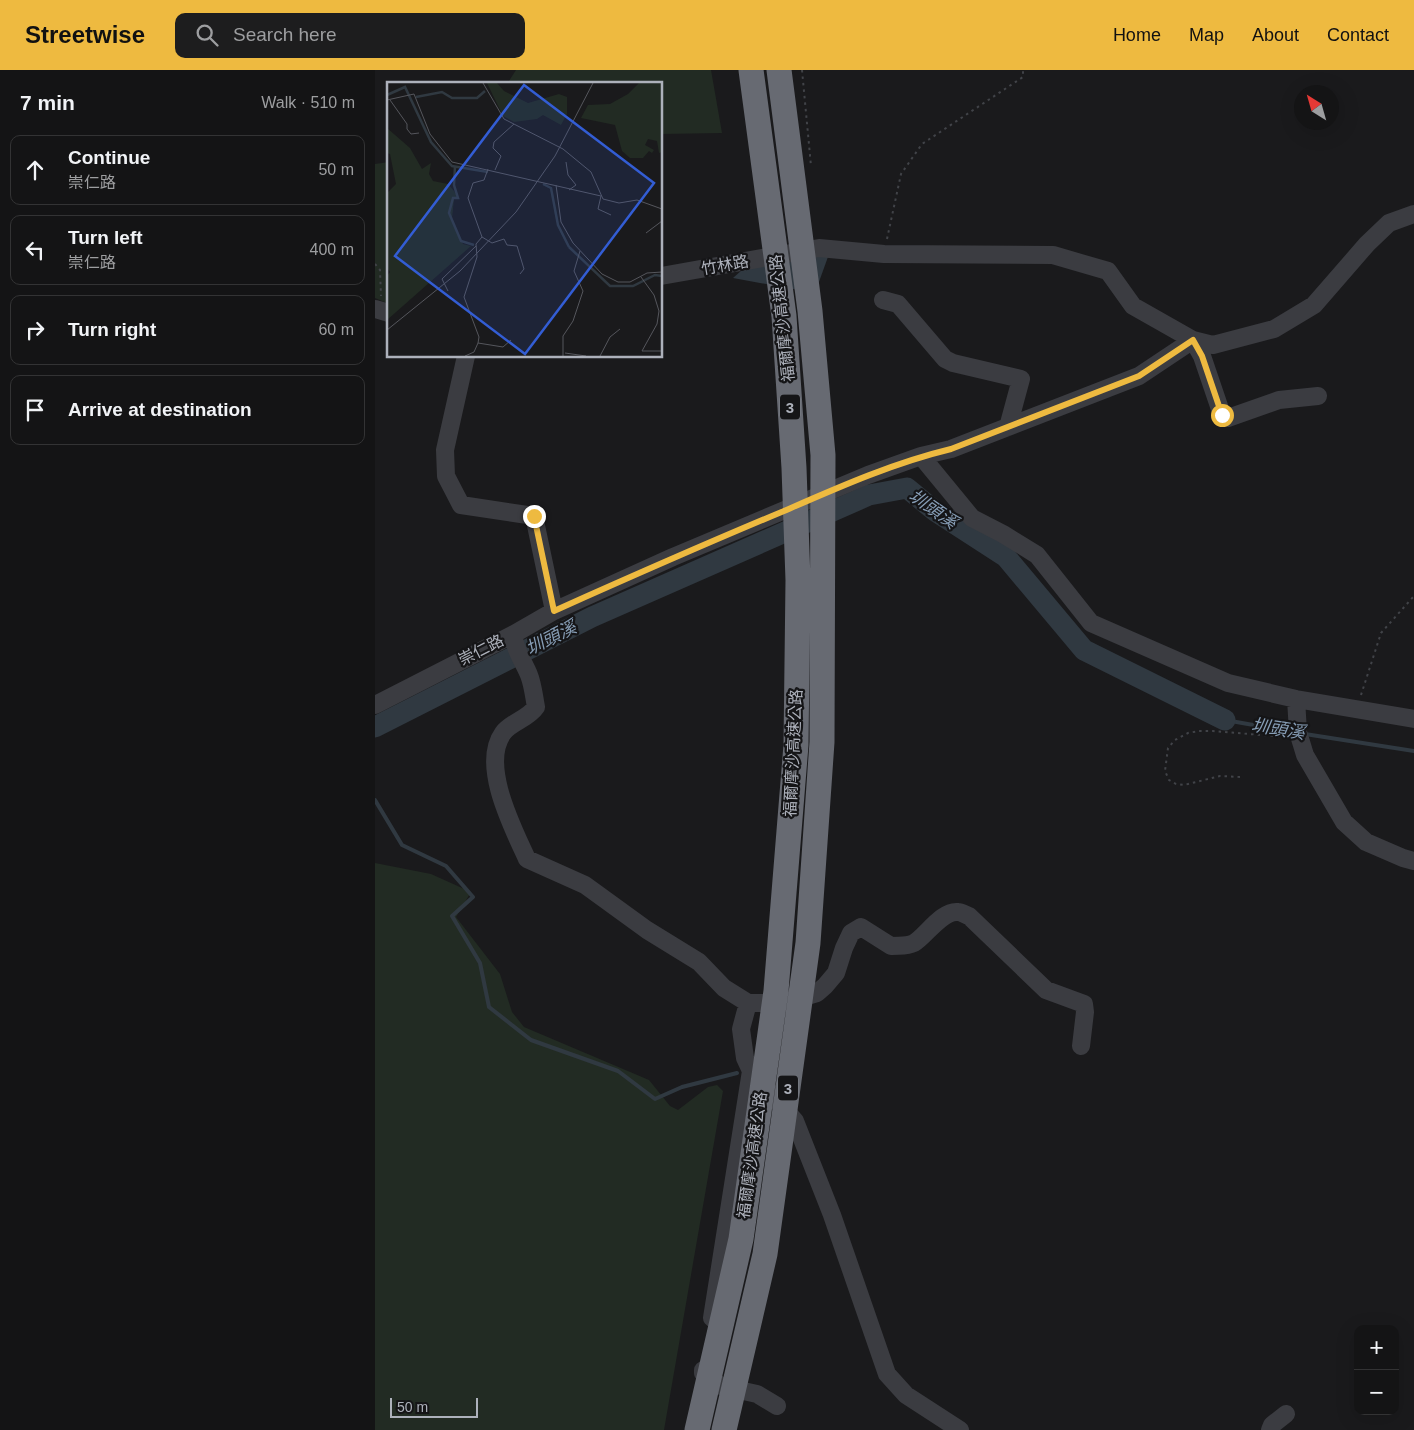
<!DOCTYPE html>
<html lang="en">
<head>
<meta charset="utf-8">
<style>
	body { margin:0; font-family:Arial,"Noto Sans TC",sans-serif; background:#1d1d1e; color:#f1f3f6 }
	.controls { position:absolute; right:15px; bottom:15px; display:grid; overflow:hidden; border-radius:10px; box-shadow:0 5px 20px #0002 }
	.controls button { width:45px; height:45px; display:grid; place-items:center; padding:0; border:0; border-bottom:1px solid #333334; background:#141415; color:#f1f3f6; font:25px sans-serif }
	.compass { position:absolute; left:919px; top:15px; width:45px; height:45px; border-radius:50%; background:#141415; box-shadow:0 5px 20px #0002; rotate:323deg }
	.scale { position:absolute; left:15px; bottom:12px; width:88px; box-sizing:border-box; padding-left:5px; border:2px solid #adb1bb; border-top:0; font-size:14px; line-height:18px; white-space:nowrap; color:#adb1bb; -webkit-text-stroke:4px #151517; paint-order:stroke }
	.stop { position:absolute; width:15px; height:15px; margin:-11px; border:4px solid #eeba40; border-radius:50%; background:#fff }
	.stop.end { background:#eeba40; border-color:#fff; box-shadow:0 1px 5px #0008 }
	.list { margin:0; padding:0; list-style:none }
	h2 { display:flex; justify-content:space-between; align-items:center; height:65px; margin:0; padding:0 20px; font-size:21px }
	h2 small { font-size:16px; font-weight:400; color:#9d9ea0 }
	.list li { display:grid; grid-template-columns:32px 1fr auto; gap:15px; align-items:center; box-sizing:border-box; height:70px; margin:0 10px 10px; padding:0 10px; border:1px solid #333334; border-radius:10px }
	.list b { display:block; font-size:19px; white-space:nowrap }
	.list p { margin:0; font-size:16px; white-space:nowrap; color:#9d9ea0 }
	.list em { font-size:16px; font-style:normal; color:#9d9ea0 }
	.icon { flex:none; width:28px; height:28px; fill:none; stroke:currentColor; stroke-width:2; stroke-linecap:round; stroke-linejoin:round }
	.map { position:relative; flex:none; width:1039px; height:1360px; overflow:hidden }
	header { display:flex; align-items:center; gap:30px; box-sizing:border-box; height:70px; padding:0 25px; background:#eeba40; color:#111 }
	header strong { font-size:24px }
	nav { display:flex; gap:28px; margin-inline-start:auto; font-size:18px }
	.search { width:350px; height:45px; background:#1d1d1e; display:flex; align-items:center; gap:12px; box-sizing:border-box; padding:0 18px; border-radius:10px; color:#9d9ea0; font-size:19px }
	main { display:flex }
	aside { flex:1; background:#141415 }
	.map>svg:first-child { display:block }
	.green { fill:#222b23 }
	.water { fill:#303941 }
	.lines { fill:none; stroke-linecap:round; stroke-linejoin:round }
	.stream { stroke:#303941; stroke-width:4 }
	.river { stroke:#303941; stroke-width:21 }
	.path { stroke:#414348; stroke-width:2; stroke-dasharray:2.5 4; stroke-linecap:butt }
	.minor { stroke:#3b3c41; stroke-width:18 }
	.highway-bridge { stroke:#676a72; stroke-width:25 }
	.route { stroke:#eeba40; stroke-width:6 }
	.labels { text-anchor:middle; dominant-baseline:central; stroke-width:4.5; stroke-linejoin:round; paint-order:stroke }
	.shield { fill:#151517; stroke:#7f828a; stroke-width:1 }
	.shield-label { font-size:15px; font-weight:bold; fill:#adb1bb }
	.street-label { font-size:16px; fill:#adb1bb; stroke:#151517 }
	.water-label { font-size:18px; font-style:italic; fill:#869db5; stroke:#151517 }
	.inset-river { fill:none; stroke:#303941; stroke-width:2.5 }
	.inset-road { fill:none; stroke:#55565c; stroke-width:1 }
	.view { fill:#335dd4; fill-opacity:0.15; stroke:#335dd4; stroke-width:2.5 }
	.inset-edge { fill:none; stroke:#adb1bb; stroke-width:2.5 }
</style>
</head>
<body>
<header>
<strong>Streetwise</strong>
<div class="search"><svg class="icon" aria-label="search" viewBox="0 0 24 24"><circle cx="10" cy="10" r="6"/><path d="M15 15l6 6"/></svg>Search here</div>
<nav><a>Home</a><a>Map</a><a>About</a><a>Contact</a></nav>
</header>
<main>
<aside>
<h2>7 min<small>Walk · 510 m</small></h2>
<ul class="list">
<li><svg class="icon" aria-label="ahead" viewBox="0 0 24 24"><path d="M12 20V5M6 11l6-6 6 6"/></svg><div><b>Continue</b><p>崇仁路</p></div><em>50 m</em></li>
<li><svg class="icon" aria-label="left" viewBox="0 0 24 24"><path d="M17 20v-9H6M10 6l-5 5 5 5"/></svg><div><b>Turn left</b><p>崇仁路</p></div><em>400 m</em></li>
<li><svg class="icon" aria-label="right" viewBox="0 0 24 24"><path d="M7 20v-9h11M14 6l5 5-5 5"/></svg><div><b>Turn right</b></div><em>60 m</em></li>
<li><svg class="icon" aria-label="arrive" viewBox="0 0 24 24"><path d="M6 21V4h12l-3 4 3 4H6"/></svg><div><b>Arrive at destination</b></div></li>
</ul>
</aside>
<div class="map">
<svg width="1039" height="1360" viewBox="0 0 1039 1360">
	<rect width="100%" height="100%" fill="#1a1a1c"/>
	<path class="green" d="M 141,0 L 336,0 L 347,63 L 286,64 L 286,14 L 132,14 Z
		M 14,92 L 14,234 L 0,228 L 0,94 Z
		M 0,793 L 56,804 L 96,822 L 81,847 L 125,904 L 137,942 L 149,957 L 274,1010 L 295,1036 L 303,1040 L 333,1017 L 342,1015 L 348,1021 L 289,1360 L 0,1360 Z"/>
	<path class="water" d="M 454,184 L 440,223 L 358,208 L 367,200 Z"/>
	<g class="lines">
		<path class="stream" d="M 850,650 L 918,662
			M 930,664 L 1039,681
			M 0,730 L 27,775 L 71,796 L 98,827 L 77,846 L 105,893 L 114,937 L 156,970 L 243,1001 L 280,1029 L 307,1017 L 362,1003"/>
		<path class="river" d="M 0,657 L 217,547 L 494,425 L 532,418 L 560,441 L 631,487 L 709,580 L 850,650"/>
		<path class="path" d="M 427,0 L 436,96
			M 512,169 L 526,104 L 547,74 L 648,7 L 648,0
			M 0,194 L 5,200 L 6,226
			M 986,625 L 1006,563 L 1039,526
			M 865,707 L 845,706 L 809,715 L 801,714 L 794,710 L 790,701 L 793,678 L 800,670 L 813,663 L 824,661 L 838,661 L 910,667"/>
		<path class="minor" d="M 286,206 L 444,178 L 509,184 L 678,185 L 733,201 L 758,236 L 818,270 L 838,275 L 899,259 L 939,235 L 992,174 L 1014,153 L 1039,144
			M 508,230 L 523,234 L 570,289 L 578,293 L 646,309 L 633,357
			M 0,239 L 14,243
			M 91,286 L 70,380 L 71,406 L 86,435 L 159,446 L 179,541
			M 546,386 L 597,448 L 628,464 L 662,485 L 716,553 L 853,613 L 921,629 L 1039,649
			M 139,564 C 138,578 149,592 154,605 C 158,615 159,627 161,637 C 153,649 136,652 128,663 C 105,695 138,758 152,789 L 210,815 L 272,860 L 324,892 L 349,918 L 373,933 L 408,933 L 442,923 L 450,916 L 461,903 L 469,878 L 476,863 L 486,857 L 516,876 C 524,875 531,877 539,873 C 551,866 567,840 583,842 C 586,842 591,845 594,846 L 671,920 L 709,934 L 710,942 L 706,976
			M 921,629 L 923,662 L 930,685 L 969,752 L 991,772 L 1028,788 L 1039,791
			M 0,635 L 139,564 L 179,541 L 298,487 L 493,405 L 546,386 L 576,379 L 764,306 L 818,270 L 827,286 L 847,345 L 853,348 L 904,330 L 943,326
			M 373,933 L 366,959 L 370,988 L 376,1001 L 420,1051 L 457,1145 L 512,1304 L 531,1325 L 585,1360
			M 337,1248 L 376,1001
			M 328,1300 L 328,1303 L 346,1316 L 382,1324 L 402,1336
			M 895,1360 L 897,1355 L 911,1344"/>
		<path class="highway-bridge" d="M 322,1360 L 366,1169 L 401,921 L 421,675 L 423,510 L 419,398 L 409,246 L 376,0
			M 349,1360 L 390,1184 L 433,873 L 447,672 L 448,385 L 435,241 L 404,0"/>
	</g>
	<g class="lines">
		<path class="route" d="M 159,446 L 179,541 C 255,507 332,473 409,441 C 464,417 518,393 576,379 L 764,306 L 818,270 L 827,286 L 847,345"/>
	</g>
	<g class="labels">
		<g class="shield">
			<rect x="405" y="324.5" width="20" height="25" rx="4"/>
			<rect x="403" y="1005.5" width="20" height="25" rx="4"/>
		</g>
		<g class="shield-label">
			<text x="415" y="337">3</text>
			<text x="413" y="1018">3</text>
		</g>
		<g class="street-label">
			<text transform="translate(350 195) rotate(-10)">竹林路</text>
			<text transform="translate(407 248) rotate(-96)">福爾摩沙高速公路</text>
			<text transform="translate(106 580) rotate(-27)">崇仁路</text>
			<text transform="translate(418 683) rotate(-87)">福爾摩沙高速公路</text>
			<text transform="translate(377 1085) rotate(-82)">福爾摩沙高速公路</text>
		</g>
		<g class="water-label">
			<text transform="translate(558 439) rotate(35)">圳頭溪</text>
			<text transform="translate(176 568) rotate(-27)">圳頭溪</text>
			<text transform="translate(903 659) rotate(9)">圳頭溪</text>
		</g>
	</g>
	<g transform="translate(12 12)">
		<rect width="275" height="275" fill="#1a1a1c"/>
		<path d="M 100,1 L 110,1 L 117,9 L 141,21 L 172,12 L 180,15 L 180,32 L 174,43 L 156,33 L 150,37 L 127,40 L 116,34 ZM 252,1 L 275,1 L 275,70 L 272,71 L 270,59 L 261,57 L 258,63 L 267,68 L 265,71 L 262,69 L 256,76 L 243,76 L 235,69 L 228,43 L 194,36 L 201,23 L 223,22 L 241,12 ZM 0,46 L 23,66 L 35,87 L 44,81 L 42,92 L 46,99 L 61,102 L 67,109 L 71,115 L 67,117 L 65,137 L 76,162 L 84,164 L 0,238 L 0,194 L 3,190 L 0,186 L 0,111 L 9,102 L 3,72 L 0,71 Z" fill="#222b23"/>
		<path class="inset-river" d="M 0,13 L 18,5 L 44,60 L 65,84 L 101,90M 29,15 L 55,10 L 65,16 L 90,16 L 98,9M 68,84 L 67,103 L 71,116 L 66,116 L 62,131 L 74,159 L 87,163M 156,102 L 164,106 L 171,143 L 182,165M 182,165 L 223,204 L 246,204 L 268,193 L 275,194"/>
		<path class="inset-road" d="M 96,1 L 117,37 L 176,67 L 204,90 L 216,117 L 232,121 L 250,118 L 275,127M 0,18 L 27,12 L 43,52 L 65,80 L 214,114 L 211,127 L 224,133M 3,18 L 20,42 L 20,47 L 24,52 L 32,51M 179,80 L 181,93 L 189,103 L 182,108M 101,87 L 97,98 L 86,101 L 81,116 L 95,155 L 105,161 L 117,157 L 120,163 L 130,164 L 137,187 L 133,192M 108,88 L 114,74 L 106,66 L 107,60 L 127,42M 169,103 L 174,140 L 186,161 L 215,192 L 231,200 L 243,200 L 260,191 L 275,190M 259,151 L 275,139M 254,195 L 267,213 L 272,229 L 270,242 L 255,269 L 275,269M 61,209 L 55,197 L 89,164M 0,248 L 73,189 L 129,130 L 168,74 L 206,1M 91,261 L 116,265 L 124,258M 178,271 L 199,274M 78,274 L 87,270 L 91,261 L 92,255 L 77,215 L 90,175 L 89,162 L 95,155M 176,274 L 176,254 L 186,239 L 196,209 L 187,189 L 193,169M 213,274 L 223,255 L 233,247"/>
		<path class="view" d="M 137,3 L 267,101 L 138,272 L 8,174 Z"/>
		<rect width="275" height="275" class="inset-edge"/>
	</g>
</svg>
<div class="controls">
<button>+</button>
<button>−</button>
</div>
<svg class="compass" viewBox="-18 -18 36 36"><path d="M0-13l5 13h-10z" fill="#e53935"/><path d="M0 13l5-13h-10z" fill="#9d9ea0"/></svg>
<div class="scale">50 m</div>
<div class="stop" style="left:847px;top:345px"></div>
<div class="stop end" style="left:159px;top:446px"></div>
</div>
</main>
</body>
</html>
